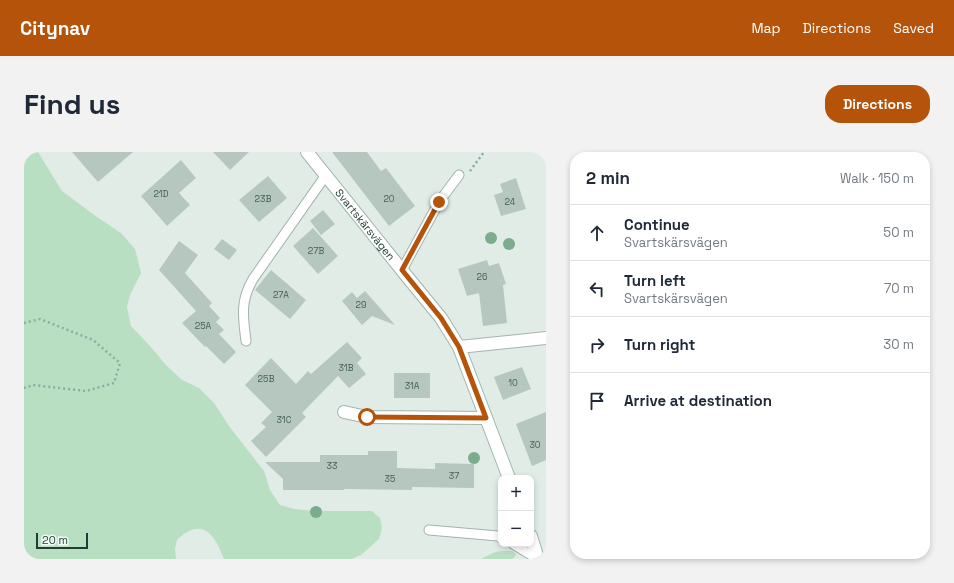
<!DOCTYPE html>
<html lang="en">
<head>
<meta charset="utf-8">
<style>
	body { margin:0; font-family:"Space Grotesk",sans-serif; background:#f2f2f3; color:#1f2937 }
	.controls { position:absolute; right:12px; bottom:12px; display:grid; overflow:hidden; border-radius:8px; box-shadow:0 2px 6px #0003 }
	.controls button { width:36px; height:36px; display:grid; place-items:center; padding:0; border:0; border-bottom:1px solid #e0e1e3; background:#fff; color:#1f2937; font:20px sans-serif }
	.scale { position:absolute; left:12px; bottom:10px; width:52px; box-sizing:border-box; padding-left:4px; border:2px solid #203e36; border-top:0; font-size:11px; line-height:14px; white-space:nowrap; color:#203e36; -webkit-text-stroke:3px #f2f9f5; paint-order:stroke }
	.stop { position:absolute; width:12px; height:12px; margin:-9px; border:3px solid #b45309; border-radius:50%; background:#fff }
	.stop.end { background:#b45309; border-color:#fff; box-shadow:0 1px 4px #0008 }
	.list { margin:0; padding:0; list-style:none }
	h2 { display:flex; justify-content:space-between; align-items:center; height:52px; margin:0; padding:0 16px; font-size:17px }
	h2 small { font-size:13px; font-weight:400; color:#747a83 }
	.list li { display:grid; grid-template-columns:26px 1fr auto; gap:12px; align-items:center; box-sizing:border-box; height:56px; padding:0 16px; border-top:1px solid #e0e1e3 }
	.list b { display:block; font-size:15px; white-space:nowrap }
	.list p { margin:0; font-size:13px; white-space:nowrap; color:#747a83 }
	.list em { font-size:13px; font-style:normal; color:#747a83 }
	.icon { flex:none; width:22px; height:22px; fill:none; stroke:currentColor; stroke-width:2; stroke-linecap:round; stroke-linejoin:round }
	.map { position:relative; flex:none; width:522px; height:407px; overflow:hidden; border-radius:16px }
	header { display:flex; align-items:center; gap:24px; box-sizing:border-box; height:56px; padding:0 20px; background:#b45309; color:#fff }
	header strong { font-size:19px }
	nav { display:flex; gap:22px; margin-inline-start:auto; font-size:14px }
	.intro { display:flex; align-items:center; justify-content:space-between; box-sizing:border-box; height:96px; padding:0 24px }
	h1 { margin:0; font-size:28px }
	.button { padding:10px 18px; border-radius:16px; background:#b45309; color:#fff; font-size:14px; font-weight:700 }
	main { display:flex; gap:24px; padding:0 24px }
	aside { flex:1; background:#fff; border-radius:16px; box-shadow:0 2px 6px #0003 }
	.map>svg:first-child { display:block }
	.green { fill:#b9dfc2 }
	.building { fill:#b6c7c0 }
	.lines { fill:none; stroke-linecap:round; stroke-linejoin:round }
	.lane-casing { stroke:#a3b4ae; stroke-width:11 }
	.street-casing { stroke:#a3b4ae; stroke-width:14 }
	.path { stroke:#80b1a1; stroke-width:2.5; stroke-dasharray:2 3; stroke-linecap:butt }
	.lane { stroke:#fff; stroke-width:9 }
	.street { stroke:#fff; stroke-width:12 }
	.tree { fill:#7cac8e }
	.route { stroke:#b45309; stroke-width:5 }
	.labels { text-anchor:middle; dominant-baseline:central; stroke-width:3; stroke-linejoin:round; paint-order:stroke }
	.number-label { font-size:9px; fill:#466058 }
	.street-label { font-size:11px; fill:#203e36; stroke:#f2f9f5 }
</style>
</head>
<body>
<header>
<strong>Citynav</strong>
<nav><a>Map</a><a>Directions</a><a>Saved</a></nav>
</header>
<div class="intro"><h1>Find us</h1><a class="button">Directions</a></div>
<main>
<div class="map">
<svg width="522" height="407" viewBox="0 0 522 407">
	<rect width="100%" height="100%" fill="#e1ece7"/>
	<path class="green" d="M 0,0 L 14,0 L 38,39 L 73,65 L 97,81 L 111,97 L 117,121 L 106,143 L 103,155 L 107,174 L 126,194 L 142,213 L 158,228 L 175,236 L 190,251 L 205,274 L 240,319 L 246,338 L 256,353 L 270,357 L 290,359 L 348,359 L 356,366 L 358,376 L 355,387 L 337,403 L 328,407 L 200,407 C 194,391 184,368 163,380 C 159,382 156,385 153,388 L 151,397 L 152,407 L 0,407 Z
		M 479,399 L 488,399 L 492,402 L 491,405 L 488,407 L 457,407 L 471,400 Z"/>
	<path class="building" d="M 48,0 L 109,0 L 74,30 Z
		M 189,0 L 225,0 L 206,18 Z
		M 308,0 L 343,0 L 357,19 L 362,16 L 391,54 L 365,74 Z
		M 157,8 L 172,26 L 155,41 L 166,53 L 143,74 L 117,44 Z
		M 244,24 L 263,46 L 235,70 L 215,48 Z
		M 492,26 L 502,57 L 477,64 L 470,43 L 479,40 L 476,32 Z
		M 299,58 L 311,72 L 297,83 L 286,69 Z
		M 289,76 L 314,104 L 294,122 L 269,94 Z
		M 198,87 L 213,98 L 205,108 L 190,97 Z
		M 155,89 L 174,103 L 161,121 L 188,151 L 185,154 L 196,166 L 192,170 L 200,178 L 195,182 L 212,200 L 200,212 L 182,194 L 181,195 L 158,171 L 172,159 L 135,118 Z
		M 463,108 L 465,114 L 475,111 L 482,132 L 479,133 L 483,171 L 459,174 L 455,141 L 443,144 L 434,117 Z
		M 247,118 L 282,148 L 266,167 L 231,138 Z
		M 341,139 L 371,173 L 348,164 L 338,173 L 318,149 L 328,140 L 333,146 Z
		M 323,190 L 338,206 L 333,211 L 342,222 L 325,236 L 314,224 L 278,261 L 282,265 L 242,305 L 227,289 L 242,275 L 237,271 L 248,260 L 221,233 L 247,206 L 272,232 L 284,219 L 287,222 Z
		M 498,215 L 507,237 L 479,248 L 470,225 Z
		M 370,221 L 406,221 L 406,246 L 370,246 Z
		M 522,260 L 522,308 L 508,314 L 492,272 Z
		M 344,299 L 373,299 L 373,316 L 411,317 L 411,311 L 450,312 L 450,336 L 388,335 L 388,338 L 320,337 L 320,338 L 259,338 L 259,327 L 241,310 L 296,310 L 296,303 L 344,303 Z"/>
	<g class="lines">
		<g class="lane-casing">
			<path id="lane" d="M 378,118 L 415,50 L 435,23
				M 222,189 C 219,165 216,149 229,127 L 302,23
				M 405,378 L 474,384 L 477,386
				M 489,392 L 514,407"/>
		</g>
		<g class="street-casing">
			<g id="street">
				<path id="s1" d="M 283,0 L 385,127 L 417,166 L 435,195 L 485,326"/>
				<path d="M 435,195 L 522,186"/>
				<path d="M 320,260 L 343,265 L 462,266"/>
				<path d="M 507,384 L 514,407"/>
			</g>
		</g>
		<path class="path" d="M 446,19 L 460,0
			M 0,171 L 16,167 L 69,188 L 96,211 L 90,231 L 62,239 L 9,233 L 0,236"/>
		<use href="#lane" class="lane"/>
		<use href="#street" class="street"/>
	</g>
	<g class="tree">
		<circle cx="467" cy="86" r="6"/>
		<circle cx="485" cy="92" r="6"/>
		<circle cx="450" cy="306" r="6"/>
		<circle cx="292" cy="360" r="6"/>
	</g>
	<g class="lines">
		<path class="route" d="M 343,265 L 462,266 L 435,195 L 417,166 L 378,118 L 415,50"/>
	</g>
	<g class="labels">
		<g class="number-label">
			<text x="137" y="42">21D</text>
			<text x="239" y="47">23B</text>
			<text x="365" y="47">20</text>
			<text x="486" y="50">24</text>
			<text x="292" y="99">27B</text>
			<text x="458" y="125">26</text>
			<text x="257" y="143">27A</text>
			<text x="337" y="153">29</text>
			<text x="179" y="174">25A</text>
			<text x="322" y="216">31B</text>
			<text x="242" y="227">25B</text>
			<text x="489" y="231">10</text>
			<text x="388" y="234">31A</text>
			<text x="260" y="268">31C</text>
			<text x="511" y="293">30</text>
			<text x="308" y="314">33</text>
			<text x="430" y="324">37</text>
			<text x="366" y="327">35</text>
		</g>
		<g class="street-label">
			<text stroke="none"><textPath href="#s1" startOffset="93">Svartskärsvägen</textPath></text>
		</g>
	</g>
</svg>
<div class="controls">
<button>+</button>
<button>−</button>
</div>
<div class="scale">20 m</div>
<div class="stop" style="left:343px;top:265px"></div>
<div class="stop end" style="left:415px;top:50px"></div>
</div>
<aside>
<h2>2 min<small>Walk · 150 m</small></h2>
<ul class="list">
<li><svg class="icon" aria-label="ahead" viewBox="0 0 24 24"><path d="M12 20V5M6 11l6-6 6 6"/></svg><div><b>Continue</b><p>Svartskärsvägen</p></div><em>50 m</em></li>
<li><svg class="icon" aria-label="left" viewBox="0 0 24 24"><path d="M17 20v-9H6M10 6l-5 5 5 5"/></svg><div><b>Turn left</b><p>Svartskärsvägen</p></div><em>70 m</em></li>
<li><svg class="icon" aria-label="right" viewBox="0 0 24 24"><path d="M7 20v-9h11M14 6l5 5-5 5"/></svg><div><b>Turn right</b></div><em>30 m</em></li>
<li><svg class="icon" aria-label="arrive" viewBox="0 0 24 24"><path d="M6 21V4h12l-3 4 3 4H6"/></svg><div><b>Arrive at destination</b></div></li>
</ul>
</aside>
</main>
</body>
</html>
